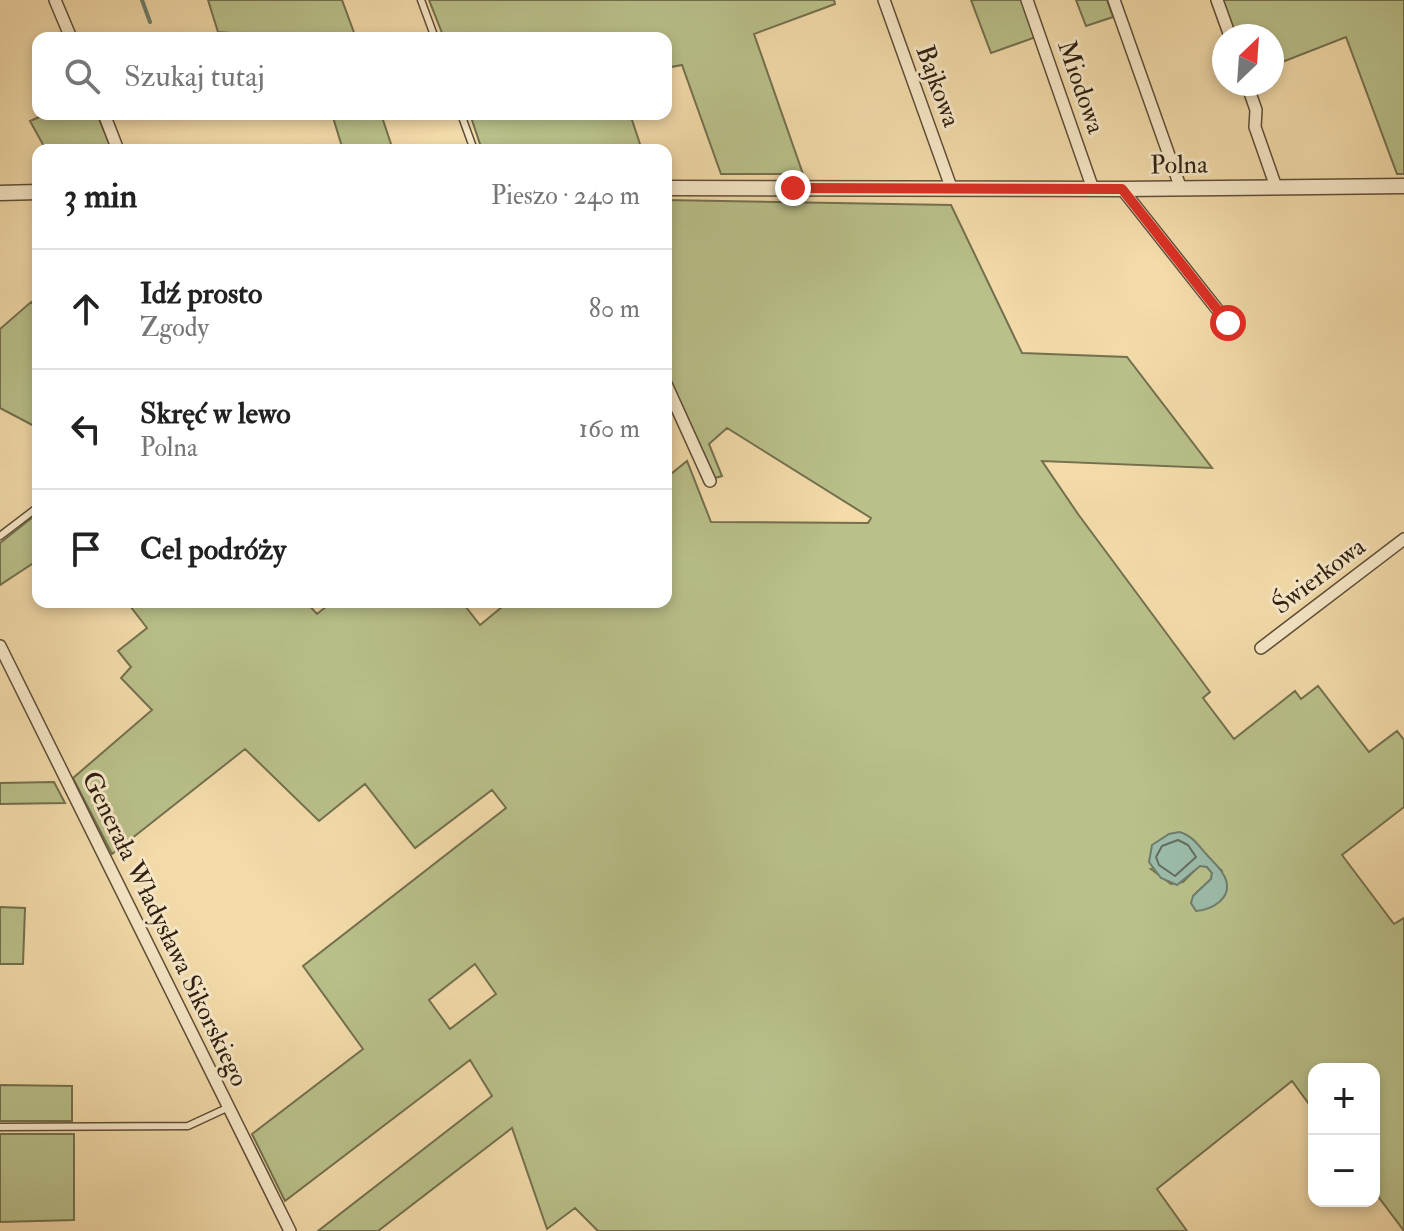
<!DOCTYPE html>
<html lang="pl">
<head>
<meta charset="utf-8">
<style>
	body { margin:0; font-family:"IM FELL Double Pica",serif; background:#f2f2f2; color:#222 }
	.controls { position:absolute; right:24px; bottom:24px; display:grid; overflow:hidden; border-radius:16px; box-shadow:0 4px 12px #0003 }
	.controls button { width:72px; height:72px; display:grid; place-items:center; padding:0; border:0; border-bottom:2px solid #e0e0e0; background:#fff; color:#222; font:40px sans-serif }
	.compass { position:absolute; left:1212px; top:24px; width:72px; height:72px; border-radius:50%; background:#fff; box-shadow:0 4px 12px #0003; rotate:25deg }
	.stop { position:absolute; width:24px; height:24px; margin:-18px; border:6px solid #d93025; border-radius:50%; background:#fff }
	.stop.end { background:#d93025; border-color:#fff; box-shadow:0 2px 8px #0008 }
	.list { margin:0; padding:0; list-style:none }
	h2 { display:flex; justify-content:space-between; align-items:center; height:104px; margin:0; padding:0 32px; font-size:34px }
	h2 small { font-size:26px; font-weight:400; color:#767676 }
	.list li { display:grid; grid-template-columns:52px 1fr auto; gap:24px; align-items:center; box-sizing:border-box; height:120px; padding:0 32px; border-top:2px solid #e0e0e0 }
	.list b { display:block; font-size:30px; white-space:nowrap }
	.list p { margin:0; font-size:26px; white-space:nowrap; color:#767676 }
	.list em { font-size:26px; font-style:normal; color:#767676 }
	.icon { flex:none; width:44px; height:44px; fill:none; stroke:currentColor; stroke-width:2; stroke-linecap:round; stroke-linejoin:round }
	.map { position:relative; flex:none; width:1404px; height:1231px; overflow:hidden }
	.search { position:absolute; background:#fff; box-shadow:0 4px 12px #0003; left:32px; top:32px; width:640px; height:88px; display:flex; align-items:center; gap:20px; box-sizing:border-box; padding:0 28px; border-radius:16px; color:#767676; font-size:30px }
	.panel { position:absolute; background:#fff; box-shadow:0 4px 12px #0003; left:32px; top:144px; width:640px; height:464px; border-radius:16px }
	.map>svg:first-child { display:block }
	.green { fill:#b9c08a; stroke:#74704e; stroke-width:2; fill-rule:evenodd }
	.water { fill:#9bbba9; stroke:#6f7d6d; stroke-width:2 }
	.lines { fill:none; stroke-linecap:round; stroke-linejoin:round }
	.shore { stroke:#646d5e; stroke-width:2 }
	.stream { stroke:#6f7d6d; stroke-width:4 }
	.service-casing { stroke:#5f4e38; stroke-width:9 }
	.minor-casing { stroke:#5f4e38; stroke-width:14 }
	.tertiary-casing { stroke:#5f4e38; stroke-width:17 }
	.service { stroke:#f7e8c8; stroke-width:6 }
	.minor { stroke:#f7e8c8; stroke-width:11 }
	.tertiary { stroke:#f7e8c8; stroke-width:14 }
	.route { stroke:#d93025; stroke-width:10 }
	.labels { text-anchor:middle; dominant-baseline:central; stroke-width:6; stroke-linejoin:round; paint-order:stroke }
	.street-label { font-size:26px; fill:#2e1f12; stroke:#f7e8c8 }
</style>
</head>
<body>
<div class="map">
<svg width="1404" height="1231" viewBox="0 0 1404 1231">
	<rect width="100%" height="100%" fill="#f3dbaa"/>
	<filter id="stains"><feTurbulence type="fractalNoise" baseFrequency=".0025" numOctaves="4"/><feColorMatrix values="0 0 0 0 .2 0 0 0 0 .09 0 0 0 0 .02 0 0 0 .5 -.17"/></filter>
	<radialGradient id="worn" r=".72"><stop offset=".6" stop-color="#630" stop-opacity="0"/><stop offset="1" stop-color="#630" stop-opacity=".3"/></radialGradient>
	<path class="green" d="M 208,0 L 342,0 L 356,38 L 294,38 L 218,32 Z
		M 429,0 L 834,0 L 835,4 L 754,34 L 803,174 L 721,174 L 682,65 L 666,68 L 666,38 L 444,38 Z
		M 971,0 L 1023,0 L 1036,37 L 991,53 Z
		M 1076,0 L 1107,0 L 1113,17 L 1086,26 Z
		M 1222,0 L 1404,0 L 1404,174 L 1397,174 L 1346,37 L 1272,66 L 1272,36 L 1235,36 Z
		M 46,114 L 97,114 L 112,150 L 46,150 L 30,121 Z
		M 332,114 L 381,114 L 393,150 L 343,150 Z
		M 470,114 L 630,114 L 642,150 L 482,150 Z
		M 666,200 L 951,205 L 1022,353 L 1127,357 L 1212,468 L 1042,461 L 1078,514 L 1210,692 L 1203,698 L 1234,739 L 1295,691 L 1301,699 L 1318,686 L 1369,752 L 1397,731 L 1404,740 L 1404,807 L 1342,855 L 1394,924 L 1404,918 L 1404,1231 L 1374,1191 L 1374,1069 L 1314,1069 L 1314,1111 L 1292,1081 L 1157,1189 L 1187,1231 L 598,1231 L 575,1208 L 547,1229 L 512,1128 L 378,1231 L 318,1231 L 492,1096 L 470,1060 L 285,1201 L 252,1134 L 363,1049 L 303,966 L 506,808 L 492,790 L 415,848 L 365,784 L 319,821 L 245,749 L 112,854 L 73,778 L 152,710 L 121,678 L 131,667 L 118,651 L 147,628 L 127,602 L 306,602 L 317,614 L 332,602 L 462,602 L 480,625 L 508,602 L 666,602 L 666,478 L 687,461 L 711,522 L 868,523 L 871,518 L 727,428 L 709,444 L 722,476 L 715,478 L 666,371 ZM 1209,858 L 1222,871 L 1193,896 L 1211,879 L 1212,873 L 1207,867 L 1200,865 L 1183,882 L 1171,884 L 1151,869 ZM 475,964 L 496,994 L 450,1029 L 429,1000 Z
		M 31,302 L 38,309 L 38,428 L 0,408 L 0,329 Z
		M 38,513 L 38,560 L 0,585 L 0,543 Z
		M 54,782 L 65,803 L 0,804 L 0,783 Z
		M 0,907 L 25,908 L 23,964 L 0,964 Z
		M 0,1085 L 72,1086 L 72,1121 L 0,1121 Z
		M 0,1134 L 74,1134 L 74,1220 L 0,1222 Z"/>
	<path class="water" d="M 1179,832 C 1192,835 1198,845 1207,855 C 1214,863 1223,870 1226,880 C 1232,899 1211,910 1196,911 L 1191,903 L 1193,896 L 1211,879 L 1212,873 L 1207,867 L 1200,866 L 1177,885 L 1161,878 L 1149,862 L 1152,845 L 1169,834 Z"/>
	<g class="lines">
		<path class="shore" d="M 1178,840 L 1188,845 L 1196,857 L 1175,876 L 1159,865 L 1156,857 L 1162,846 Z"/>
		<path class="stream" d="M 142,0 L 150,22"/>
		<g class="service-casing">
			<path id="service" d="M 421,0 L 435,38
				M 461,114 L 474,150
				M 0,536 L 38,507
				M 0,1127 L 188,1126 L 229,1107"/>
		</g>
		<g class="minor-casing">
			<path id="minor" d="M 55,0 L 71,38
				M 884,0 L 951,187
				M 1027,0 L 1093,189
				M 1114,0 L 1181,189
				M 1217,0 L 1230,36
				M 1247,84 L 1256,110 L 1255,127 L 1276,187
				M 104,114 L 118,150
				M 1122,189 L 1228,323
				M 666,384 L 710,481
				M 0,646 L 290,1231
				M 1261,648 L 1404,539"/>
		</g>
		<g class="tertiary-casing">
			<path id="tertiary" d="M 666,188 L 1122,189 L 1404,186
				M 0,193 L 38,192"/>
		</g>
		<use href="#service" class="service"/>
		<use href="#minor" class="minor"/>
		<use href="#tertiary" class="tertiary"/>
	</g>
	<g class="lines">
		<path class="route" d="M 793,188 L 1122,189 L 1228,323"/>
	</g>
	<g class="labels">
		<g class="street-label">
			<text transform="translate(938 86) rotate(70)">Bajkowa</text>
			<text transform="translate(1081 87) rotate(71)">Miodowa</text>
			<text transform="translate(1179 165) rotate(-1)">Polna</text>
			<text transform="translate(1319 576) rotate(-37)">Świerkowa</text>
			<text transform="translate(165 929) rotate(64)">Generała Władysława Sikorskiego</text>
		</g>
	</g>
	<rect width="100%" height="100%" filter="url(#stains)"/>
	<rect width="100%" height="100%" fill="url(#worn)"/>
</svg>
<div class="controls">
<button>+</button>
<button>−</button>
</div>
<svg class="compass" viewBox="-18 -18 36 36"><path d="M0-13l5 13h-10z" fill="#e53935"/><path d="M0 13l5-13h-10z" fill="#767676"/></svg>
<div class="stop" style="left:1228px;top:323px"></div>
<div class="stop end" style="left:793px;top:188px"></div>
<div class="search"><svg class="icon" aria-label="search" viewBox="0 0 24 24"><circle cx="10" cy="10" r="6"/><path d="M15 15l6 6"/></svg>Szukaj tutaj</div>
<section class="panel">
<h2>3 min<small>Pieszo · 240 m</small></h2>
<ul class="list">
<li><svg class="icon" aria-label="ahead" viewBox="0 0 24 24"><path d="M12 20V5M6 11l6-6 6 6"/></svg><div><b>Idź prosto</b><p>Zgody</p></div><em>80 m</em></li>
<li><svg class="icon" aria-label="left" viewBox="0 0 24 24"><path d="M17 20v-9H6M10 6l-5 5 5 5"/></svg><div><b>Skręć w lewo</b><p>Polna</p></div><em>160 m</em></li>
<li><svg class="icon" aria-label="arrive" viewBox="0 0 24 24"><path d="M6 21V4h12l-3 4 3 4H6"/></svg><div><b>Cel podróży</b></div></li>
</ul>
</section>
</div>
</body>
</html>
